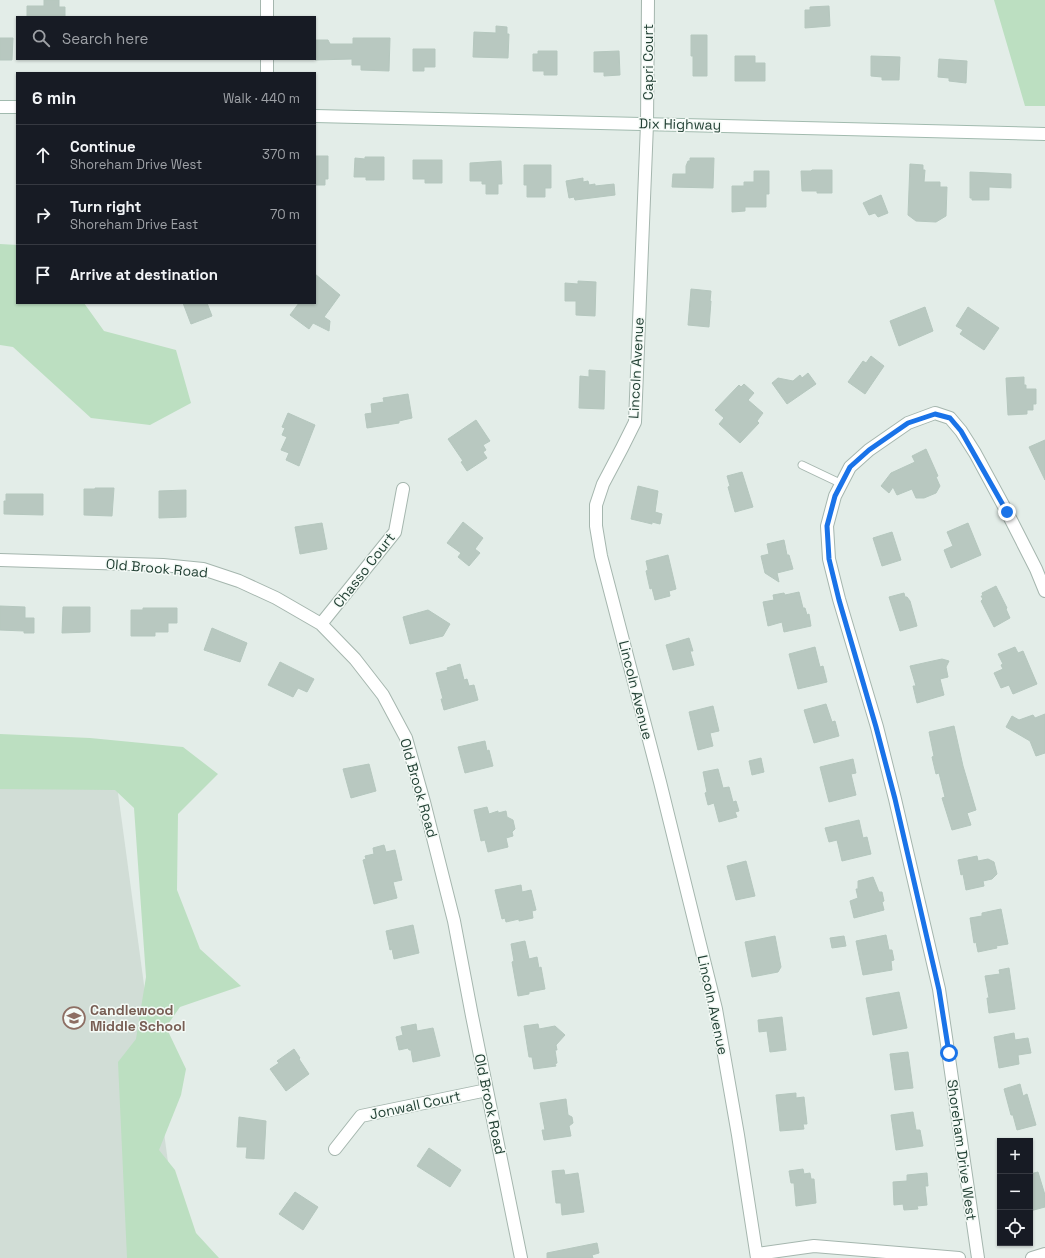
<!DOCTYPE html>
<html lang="en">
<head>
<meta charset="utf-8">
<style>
	body { margin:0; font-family:"Space Grotesk",sans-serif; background:#242831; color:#f1f3f6 }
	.controls { position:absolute; right:12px; bottom:12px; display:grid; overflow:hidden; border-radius:0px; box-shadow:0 1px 3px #0004 }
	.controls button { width:36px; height:36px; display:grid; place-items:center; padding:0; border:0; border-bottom:1px solid #363941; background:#171b24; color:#f1f3f6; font:20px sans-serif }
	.stop { position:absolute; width:12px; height:12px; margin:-9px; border:3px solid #1a73e8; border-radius:50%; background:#fff }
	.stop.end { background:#1a73e8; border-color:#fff; box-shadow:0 1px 4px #0008 }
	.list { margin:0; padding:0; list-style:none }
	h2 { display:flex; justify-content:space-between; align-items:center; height:52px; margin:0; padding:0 16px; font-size:17px }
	h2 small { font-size:13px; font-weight:400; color:#9ea1a6 }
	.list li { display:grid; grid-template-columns:26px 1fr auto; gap:12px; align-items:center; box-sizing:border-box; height:60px; padding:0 16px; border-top:1px solid #363941 }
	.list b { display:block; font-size:15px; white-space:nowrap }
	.list p { margin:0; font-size:13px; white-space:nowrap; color:#9ea1a6 }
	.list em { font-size:13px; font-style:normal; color:#9ea1a6 }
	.icon { flex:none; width:22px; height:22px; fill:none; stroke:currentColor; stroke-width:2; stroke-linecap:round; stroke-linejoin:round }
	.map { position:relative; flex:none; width:1045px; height:1258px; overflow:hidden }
	.search { position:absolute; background:#171b24; box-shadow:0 1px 3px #0004; left:16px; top:16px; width:300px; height:44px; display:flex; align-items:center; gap:10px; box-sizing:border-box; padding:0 14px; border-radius:0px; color:#9ea1a6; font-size:15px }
	.panel { position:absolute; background:#171b24; box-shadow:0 1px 3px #0004; left:16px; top:72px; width:300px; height:232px; border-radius:0px }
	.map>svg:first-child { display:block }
	.built { fill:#d1ddd6 }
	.green { fill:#bcdfc1 }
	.building { fill:#b8c8c0; stroke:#b5c7be }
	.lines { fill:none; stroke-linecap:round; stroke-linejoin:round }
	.lane-casing { stroke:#a5b6ae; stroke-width:9 }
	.street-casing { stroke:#a5b6ae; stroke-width:14 }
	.secondary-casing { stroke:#a1baae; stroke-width:14 }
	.lane { stroke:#fff; stroke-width:7 }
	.street { stroke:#fff; stroke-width:12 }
	.secondary { stroke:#fff; stroke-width:12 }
	.route { stroke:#1a73e8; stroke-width:5 }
	.labels { text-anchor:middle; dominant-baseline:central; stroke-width:3; stroke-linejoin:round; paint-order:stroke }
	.street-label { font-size:14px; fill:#224034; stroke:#f4faf6 }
	.education-label { font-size:14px; font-weight:bold; fill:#785e54; stroke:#f4faf6; text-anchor:start }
</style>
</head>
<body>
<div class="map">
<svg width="1045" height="1258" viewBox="0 0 1045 1258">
	<rect width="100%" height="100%" fill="#e3ede8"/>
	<path class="built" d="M 0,776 L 116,778 L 181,1258 L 0,1258 Z"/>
	<path class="green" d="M 994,0 L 1045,0 L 1045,106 L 1025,106 Z
		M 0,244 L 17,245 L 17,303 L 84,303 L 104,331 L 176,350 L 191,403 L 150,425 L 91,418 L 13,347 L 0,345 Z
		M 0,734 L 90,738 L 183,747 L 218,774 L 178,814 L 177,890 L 200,949 L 241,986 L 180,1007 L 166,1027 L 186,1069 L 181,1095 L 159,1150 L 175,1170 L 196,1233 L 219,1258 L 127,1258 L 118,1062 L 136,1039 L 146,977 L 134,808 L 115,790 L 0,789 Z"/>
	<path class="building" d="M 44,0 L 59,0 L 59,7 L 65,7 L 65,17 L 27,17 L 27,6 L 44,6 Z
		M 829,6 L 830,26 L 805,28 L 805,10 L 810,10 L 810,7 Z
		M 496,26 L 507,27 L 507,34 L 509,34 L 508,58 L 473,57 L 474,32 L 496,33 Z
		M 691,35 L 707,35 L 707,76 L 693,76 L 693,56 L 691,56 Z
		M 0,38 L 13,38 L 12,60 L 0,60 Z
		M 353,38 L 390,38 L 389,71 L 361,70 L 361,65 L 352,65 L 352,59 L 315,60 L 316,40 L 328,40 L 330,44 L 353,44 Z
		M 413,49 L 435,49 L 435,67 L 424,67 L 424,71 L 413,71 Z
		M 538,51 L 557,51 L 557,75 L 544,75 L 544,71 L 533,71 L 533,54 L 538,54 Z
		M 619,51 L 620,75 L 604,76 L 604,72 L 594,72 L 594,52 Z
		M 735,56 L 755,56 L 755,63 L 765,63 L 765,81 L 735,81 Z
		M 871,56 L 900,57 L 899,80 L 882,80 L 882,77 L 871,76 Z
		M 939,59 L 967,61 L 966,83 L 949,81 L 949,78 L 938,77 Z
		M 315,156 L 328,156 L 328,179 L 325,179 L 325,185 L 315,185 Z
		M 365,157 L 384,157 L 384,180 L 366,180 L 366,177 L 354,177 L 355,158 L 365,159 Z
		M 690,158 L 714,158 L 713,188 L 672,187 L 673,174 L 686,174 L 686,166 L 688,161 L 690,161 Z
		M 413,160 L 442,160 L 442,183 L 425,183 L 425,179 L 413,179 Z
		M 501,161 L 502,184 L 498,184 L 498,194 L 486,194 L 486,184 L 482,184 L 482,181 L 470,181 L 470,163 Z
		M 910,164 L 923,165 L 923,170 L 925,170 L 924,182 L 940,182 L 940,187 L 947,187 L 946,216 L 936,222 L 916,221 L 908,215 Z
		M 524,165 L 551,165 L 551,188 L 545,188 L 545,197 L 527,197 L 527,185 L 524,185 Z
		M 812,170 L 832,170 L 832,193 L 817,193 L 817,191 L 802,191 L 801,171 L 811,171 Z
		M 754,171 L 769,171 L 769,194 L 766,194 L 766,207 L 745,207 L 745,211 L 732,212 L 732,186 L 744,186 L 744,182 L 754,182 Z
		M 970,172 L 1011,174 L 1011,188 L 989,187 L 989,200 L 972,200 L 972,198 L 970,198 Z
		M 583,178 L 583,182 L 588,181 L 589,185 L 595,184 L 595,186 L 614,184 L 615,195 L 575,200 L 574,197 L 569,198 L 566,181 Z
		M 881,195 L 888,213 L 878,217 L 875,213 L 869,215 L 863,203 Z
		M 315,274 L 340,295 L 324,317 L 330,321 L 329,331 L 313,323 L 309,329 L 290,315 L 299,303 L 315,303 Z
		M 578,281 L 596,282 L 595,316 L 576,315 L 576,301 L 565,301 L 565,283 L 578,284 Z
		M 691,289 L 711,291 L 710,301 L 711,301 L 709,327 L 688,325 Z
		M 183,303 L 207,303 L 212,316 L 191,324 Z
		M 925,307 L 933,331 L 899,346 L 890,321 Z
		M 968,307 L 999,328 L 984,350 L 960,334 L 963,330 L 956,326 Z
		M 871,356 L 884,366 L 865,394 L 848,382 L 863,361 L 866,363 Z
		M 589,370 L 605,371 L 604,409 L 579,408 L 580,376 L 589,377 Z
		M 808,373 L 816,384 L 787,404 L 772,383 L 778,378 L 793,381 L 800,375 L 802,378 Z
		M 1024,377 L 1024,385 L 1026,385 L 1026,389 L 1036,389 L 1036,404 L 1033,404 L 1033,410 L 1027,410 L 1027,414 L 1008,415 L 1006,378 Z
		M 744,384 L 754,393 L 748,400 L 763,413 L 757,421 L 759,423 L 740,443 L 719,424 L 724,418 L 715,410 L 739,385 L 741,387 Z
		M 408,394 L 412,418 L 399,421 L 399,423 L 367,428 L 365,414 L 372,413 L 371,404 L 384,402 L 383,398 Z
		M 288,413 L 315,425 L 299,466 L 286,460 L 289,453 L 281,450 L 287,437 L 282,435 L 285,428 L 282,427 Z
		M 476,420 L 490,441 L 483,445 L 486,450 L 483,452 L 487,458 L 467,471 L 461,462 L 463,461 L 448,439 Z
		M 1045,440 L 1045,480 L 1029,447 Z
		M 926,449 L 938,476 L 936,477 L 940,486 L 936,493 L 924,498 L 916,498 L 912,489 L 897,495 L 893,487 L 889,493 L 881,486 L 891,473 L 915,462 L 912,456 Z
		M 742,472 L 753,507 L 735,512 L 728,487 L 730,486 L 727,476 Z
		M 638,486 L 658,491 L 655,512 L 662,514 L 660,524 L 652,522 L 652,524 L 631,519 Z
		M 95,488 L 114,488 L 112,516 L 84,515 L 84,489 L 95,489 Z
		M 186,490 L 186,517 L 159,518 L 159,491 Z
		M 6,494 L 43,494 L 43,515 L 4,514 L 4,501 L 6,501 Z
		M 463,522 L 483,538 L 475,549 L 480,553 L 469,566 L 458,557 L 461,553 L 447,543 Z
		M 322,523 L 327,549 L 300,554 L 295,527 Z
		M 968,523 L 981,555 L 951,568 L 944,550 L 953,546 L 947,532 Z
		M 892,532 L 901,560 L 882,566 L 873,538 Z
		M 784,540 L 787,555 L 789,555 L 793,569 L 777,573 L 779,582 L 765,573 L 761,556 L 769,554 L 767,544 Z
		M 668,555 L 676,589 L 669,591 L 670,596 L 655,600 L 652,588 L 650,589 L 646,571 L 648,570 L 646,561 Z
		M 996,586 L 1007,608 L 1006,609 L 1010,618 L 994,627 L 981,601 L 983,599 L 981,596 L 983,596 L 982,593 Z
		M 799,592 L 803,608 L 805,608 L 807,615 L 809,614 L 811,626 L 784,632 L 782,622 L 768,626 L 763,602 L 774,600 L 773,595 L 784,593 L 785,595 Z
		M 904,593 L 905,597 L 907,597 L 910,601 L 917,626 L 900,631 L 889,597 Z
		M 0,606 L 25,607 L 25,618 L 34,618 L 34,633 L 24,633 L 24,631 L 0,630 Z
		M 63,607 L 90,607 L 90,632 L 62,633 Z
		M 143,608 L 177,608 L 177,623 L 168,623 L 168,632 L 155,632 L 155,636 L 131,636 L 131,610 L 143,610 Z
		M 428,610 L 450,624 L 443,636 L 410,644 L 403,617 Z
		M 212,628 L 247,643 L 240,662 L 204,650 Z
		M 689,638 L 693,651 L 690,651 L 694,665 L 673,670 L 666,645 Z
		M 815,647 L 820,667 L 823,666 L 827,682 L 798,689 L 789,654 Z
		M 1015,647 L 1018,653 L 1023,651 L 1037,684 L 1013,694 L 1009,685 L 1001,688 L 994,673 L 1003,669 L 1001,665 L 1003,664 L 998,654 Z
		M 942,659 L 949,661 L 946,667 L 948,677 L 940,679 L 944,695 L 917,703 L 913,686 L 916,686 L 910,666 Z
		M 280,662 L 314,679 L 307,692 L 298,688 L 293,697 L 268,685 Z
		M 460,664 L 464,680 L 467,679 L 469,686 L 474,685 L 478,700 L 444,710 L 441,699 L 443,699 L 436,673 L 448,670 L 447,668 Z
		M 826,704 L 832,722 L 835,721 L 839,736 L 814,743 L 804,710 Z
		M 713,706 L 719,731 L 710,733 L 713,746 L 698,750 L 689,712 Z
		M 1045,714 L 1045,753 L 1036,756 L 1030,741 L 1006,727 L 1012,716 L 1019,720 L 1033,715 L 1035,718 Z
		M 954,726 L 963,766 L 976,810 L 967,813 L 971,825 L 952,830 L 942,798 L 945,797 L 939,773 L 936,774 L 932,757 L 934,756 L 929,732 Z
		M 485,741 L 487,751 L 489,750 L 493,766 L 465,773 L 458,747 Z
		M 761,758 L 764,772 L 752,775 L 749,761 Z
		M 853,759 L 856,773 L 851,774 L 856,795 L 829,802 L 820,767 Z
		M 369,764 L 376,791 L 351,798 L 343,769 Z
		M 718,769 L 723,788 L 729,787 L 733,802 L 736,801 L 739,811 L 735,812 L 737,817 L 719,822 L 714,803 L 708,805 L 705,793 L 707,792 L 703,772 Z
		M 487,807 L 489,814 L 498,811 L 498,813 L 506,811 L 507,817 L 513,820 L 515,829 L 512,832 L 513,836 L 506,838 L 508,847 L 488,852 L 485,840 L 481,841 L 474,810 Z
		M 859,820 L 863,838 L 867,837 L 871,854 L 842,861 L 837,840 L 829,842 L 825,828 Z
		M 384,845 L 386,852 L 395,850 L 402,880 L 393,882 L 397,898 L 374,904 L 363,860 L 366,859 L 365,856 L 374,854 L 373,848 Z
		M 977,856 L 978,861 L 988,859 L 994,862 L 997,874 L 992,879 L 983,881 L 984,886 L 966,890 L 963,874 L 961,875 L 958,860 Z
		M 746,861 L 755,896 L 736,900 L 727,866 Z
		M 873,877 L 879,892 L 882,892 L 884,901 L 882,902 L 884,910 L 854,918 L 850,901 L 858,898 L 856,889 L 858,889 L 858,881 Z
		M 521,885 L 522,892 L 531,890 L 536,910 L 532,911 L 533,918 L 519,921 L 519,919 L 506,922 L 505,918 L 502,919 L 495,890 Z
		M 1001,909 L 1008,944 L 996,946 L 997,948 L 978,952 L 976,942 L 974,943 L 970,918 L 982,916 L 982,913 Z
		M 413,925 L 419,953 L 394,959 L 392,949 L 390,950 L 386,931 Z
		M 886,935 L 889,950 L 892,950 L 894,960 L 891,961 L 892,970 L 863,975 L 856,941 Z
		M 775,936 L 781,967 L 778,972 L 752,977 L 745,942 Z
		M 844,936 L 846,946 L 832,948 L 830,938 Z
		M 525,941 L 529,959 L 537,957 L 539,968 L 541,967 L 545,989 L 529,992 L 529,994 L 518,996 L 512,962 L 514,961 L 511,944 Z
		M 1009,968 L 1015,1009 L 989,1013 L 987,998 L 989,998 L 985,976 L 1000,974 L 999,970 Z
		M 899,992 L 907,1028 L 873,1035 L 866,998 Z
		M 782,1017 L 786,1050 L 770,1052 L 767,1031 L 759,1032 L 758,1020 Z
		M 416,1024 L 417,1031 L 433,1028 L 440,1056 L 413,1062 L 411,1050 L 409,1050 L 408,1048 L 399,1050 L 396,1037 L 403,1035 L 401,1027 Z
		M 538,1024 L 539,1029 L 555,1026 L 565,1035 L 556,1045 L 557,1050 L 555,1050 L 557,1063 L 555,1064 L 556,1066 L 534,1069 L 532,1057 L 529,1057 L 524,1026 Z
		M 1014,1033 L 1015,1040 L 1028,1038 L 1031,1053 L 1018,1055 L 1019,1064 L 999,1068 L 994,1037 Z
		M 294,1049 L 300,1058 L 299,1059 L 309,1074 L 286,1091 L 270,1069 L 279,1063 L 277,1061 Z
		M 908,1052 L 913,1088 L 895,1090 L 890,1054 Z
		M 1020,1084 L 1023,1096 L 1027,1094 L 1036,1125 L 1017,1130 L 1013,1115 L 1011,1115 L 1004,1089 Z
		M 796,1093 L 796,1098 L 804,1097 L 807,1124 L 803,1124 L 804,1129 L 780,1131 L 776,1095 Z
		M 566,1099 L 568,1115 L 572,1117 L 573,1123 L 569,1126 L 571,1136 L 544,1140 L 542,1130 L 545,1130 L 540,1103 Z
		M 913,1112 L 916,1130 L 920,1130 L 923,1146 L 896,1150 L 891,1115 Z
		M 239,1117 L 266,1121 L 264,1159 L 246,1158 L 247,1147 L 237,1147 Z
		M 429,1148 L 461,1170 L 450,1187 L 417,1166 Z
		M 803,1169 L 804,1174 L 810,1173 L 811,1179 L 814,1179 L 816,1203 L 796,1206 L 794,1183 L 791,1183 L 789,1171 Z
		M 564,1170 L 565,1175 L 578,1173 L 584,1212 L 562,1215 L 561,1203 L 556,1203 L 552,1171 Z
		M 1038,1172 L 1045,1195 L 1045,1207 L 1030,1211 L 1030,1174 Z
		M 927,1173 L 928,1186 L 925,1186 L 927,1205 L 917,1206 L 918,1209 L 904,1210 L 903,1204 L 894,1205 L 893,1182 L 907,1181 L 907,1175 Z
		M 295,1192 L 318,1207 L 303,1230 L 279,1214 Z
		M 597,1243 L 599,1253 L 592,1255 L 593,1258 L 547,1258 L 547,1253 Z"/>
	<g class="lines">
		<g class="lane-casing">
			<path id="lane" d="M 802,465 L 842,484"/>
		</g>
		<g class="street-casing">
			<path id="street" d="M 648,0 L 647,124 L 635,422 L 622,448 L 603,484 L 596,505 L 596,526 L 601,556 L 660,782 L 716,1009 L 738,1135 L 757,1258
				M 267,17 L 267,0
				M 267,73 L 267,59
				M 0,560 L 163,565 L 203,569 L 239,581 L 276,598 L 321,624 L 355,659 L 383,695 L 406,738 L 424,802 L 454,921 L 472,1016 L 521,1258
				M 321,624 L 395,532 L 403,489
				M 335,1149 L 361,1116 L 487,1090
				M 757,1254 L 814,1246 L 959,1258
				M 978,1258 L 939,989 L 895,799 L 877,727 L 839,599 L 829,559 L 827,526 L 835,496 L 850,467 L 869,450 L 908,423 L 935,413 L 950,418 L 961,431 L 975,453 L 1007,512 L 1036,569 L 1045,591
				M 1032,1258 L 1045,1254"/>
		</g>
		<g class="secondary-casing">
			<path id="secondary" d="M 0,107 L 17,107
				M 315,116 L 1045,134"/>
		</g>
		<use href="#lane" class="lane"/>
		<use href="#street" class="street"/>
		<use href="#secondary" class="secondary"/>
	</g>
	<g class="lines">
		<path class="route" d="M 949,1053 L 939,990 L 895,799 L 876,727 L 839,600 L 829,559 L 827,526 L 835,496 L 850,467 L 869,450 L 908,423 L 935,414 L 950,418 L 961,431 L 1007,512"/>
	</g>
	<defs>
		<g id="school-ring" transform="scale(1.15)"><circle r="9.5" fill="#f4faf6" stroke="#8d6e63" stroke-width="1.5"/><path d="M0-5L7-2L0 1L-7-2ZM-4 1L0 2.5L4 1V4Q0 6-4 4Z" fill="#8d6e63"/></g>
	</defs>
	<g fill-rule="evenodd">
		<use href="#school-ring" x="74" y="1018"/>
	</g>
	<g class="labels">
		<g class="street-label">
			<text transform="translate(648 62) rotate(-90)">Capri Court</text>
			<text transform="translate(680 124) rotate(1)">Dix Highway</text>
			<text transform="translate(636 368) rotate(-87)">Lincoln Avenue</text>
			<text transform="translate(157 568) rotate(5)">Old Brook Road</text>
			<text transform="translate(364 570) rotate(-52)">Chasso Court</text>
			<text transform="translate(636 690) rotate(76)">Lincoln Avenue</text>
			<text transform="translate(419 788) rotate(74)">Old Brook Road</text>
			<text transform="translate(713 1005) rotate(78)">Lincoln Avenue</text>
			<text transform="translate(490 1104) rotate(78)">Old Brook Road</text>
			<text transform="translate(415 1105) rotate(-12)">Jonwall Court</text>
			<text transform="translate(962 1150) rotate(82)">Shoreham Drive West</text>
		</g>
		<g class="education-label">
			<text x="90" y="1010">Candlewood<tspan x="90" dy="16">Middle School</tspan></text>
		</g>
	</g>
</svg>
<div class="controls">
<button>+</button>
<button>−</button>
<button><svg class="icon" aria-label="locate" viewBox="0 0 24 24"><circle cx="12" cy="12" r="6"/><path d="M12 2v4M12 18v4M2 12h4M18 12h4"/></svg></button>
</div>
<div class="stop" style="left:949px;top:1053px"></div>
<div class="stop end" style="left:1007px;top:512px"></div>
<div class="search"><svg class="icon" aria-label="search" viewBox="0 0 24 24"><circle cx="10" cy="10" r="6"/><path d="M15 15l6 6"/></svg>Search here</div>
<section class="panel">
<h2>6 min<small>Walk · 440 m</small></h2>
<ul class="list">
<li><svg class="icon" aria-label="ahead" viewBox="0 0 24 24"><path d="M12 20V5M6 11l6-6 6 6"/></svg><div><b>Continue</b><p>Shoreham Drive West</p></div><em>370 m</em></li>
<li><svg class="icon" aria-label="right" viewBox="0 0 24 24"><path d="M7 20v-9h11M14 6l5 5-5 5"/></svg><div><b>Turn right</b><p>Shoreham Drive East</p></div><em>70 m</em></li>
<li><svg class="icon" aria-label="arrive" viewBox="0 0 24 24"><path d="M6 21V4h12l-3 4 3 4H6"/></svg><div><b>Arrive at destination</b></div></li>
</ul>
</section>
</div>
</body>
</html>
